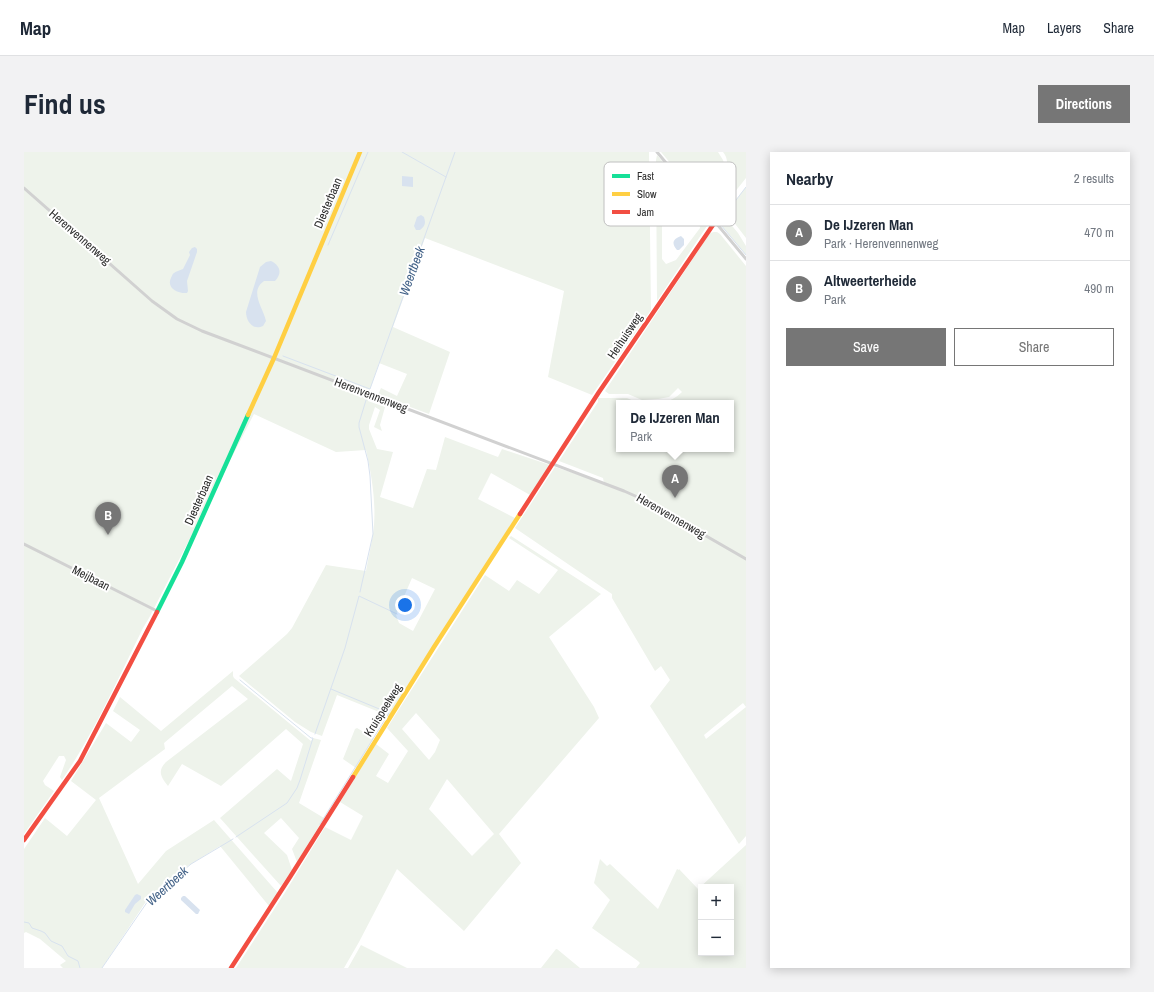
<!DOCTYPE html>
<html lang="en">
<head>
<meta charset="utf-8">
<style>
	body { margin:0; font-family:"Archivo Narrow",sans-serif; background:#f2f2f3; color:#1f2937 }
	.controls { position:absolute; right:12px; bottom:12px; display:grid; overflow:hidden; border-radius:0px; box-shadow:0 2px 10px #0003 }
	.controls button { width:36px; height:36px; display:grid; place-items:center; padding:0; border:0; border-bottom:1px solid #e0e1e3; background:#fff; color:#1f2937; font:20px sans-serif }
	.you { position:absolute; left:381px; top:453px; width:14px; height:14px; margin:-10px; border:3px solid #fff; border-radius:50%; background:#1a73e8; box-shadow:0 0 0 6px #1a73e833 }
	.badge { display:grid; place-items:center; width:26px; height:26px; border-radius:50%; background:#767676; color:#fff; font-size:13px; font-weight:700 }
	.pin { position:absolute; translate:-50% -33px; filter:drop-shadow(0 1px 2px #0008) }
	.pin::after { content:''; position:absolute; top:21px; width:14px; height:12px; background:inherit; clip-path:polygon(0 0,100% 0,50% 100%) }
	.popup { position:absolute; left:592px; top:248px; width:118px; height:52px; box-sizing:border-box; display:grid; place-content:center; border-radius:0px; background:#fff; filter:drop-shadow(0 1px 3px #0005); font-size:13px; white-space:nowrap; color:#747a83 }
	.popup b { font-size:15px; color:#1f2937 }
	.popup::after { content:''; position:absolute; left:50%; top:100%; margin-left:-8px; border:8px solid transparent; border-top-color:#fff }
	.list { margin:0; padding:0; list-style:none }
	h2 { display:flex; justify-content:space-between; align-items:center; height:52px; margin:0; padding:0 16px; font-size:17px }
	h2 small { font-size:13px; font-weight:400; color:#747a83 }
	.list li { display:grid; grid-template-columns:26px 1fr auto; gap:12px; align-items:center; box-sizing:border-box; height:56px; padding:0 16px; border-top:1px solid #e0e1e3 }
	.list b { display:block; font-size:15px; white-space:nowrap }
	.list p { margin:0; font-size:13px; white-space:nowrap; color:#747a83 }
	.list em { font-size:13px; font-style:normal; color:#747a83 }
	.actions { display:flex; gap:8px; padding:12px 16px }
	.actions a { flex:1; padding:9px 0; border:1px solid #767676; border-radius:0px; text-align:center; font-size:14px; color:#767676 }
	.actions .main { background:#767676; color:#fff }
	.map { position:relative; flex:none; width:722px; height:816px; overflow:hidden; border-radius:0px }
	header { display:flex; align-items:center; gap:24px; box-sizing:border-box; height:56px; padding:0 20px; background:#fff; border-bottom:1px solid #e0e1e3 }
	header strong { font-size:19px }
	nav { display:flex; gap:22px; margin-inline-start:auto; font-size:14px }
	.intro { display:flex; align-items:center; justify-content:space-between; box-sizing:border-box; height:96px; padding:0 24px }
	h1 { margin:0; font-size:28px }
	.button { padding:10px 18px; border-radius:0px; background:#767676; color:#fff; font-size:14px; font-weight:700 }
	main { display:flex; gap:24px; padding:0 24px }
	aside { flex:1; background:#fff; border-radius:0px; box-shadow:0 2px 10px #0003 }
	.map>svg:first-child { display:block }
	.green { fill:#eef3eb; fill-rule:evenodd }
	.water { fill:#d8e2ef }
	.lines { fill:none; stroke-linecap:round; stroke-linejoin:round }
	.stream { stroke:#d8e2ef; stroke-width:1 }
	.street { stroke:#d1d1d1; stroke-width:3 }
	.fast { stroke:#16e098; stroke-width:4.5 }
	.slow { stroke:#ffcf43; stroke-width:4.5 }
	.jam { stroke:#f24e42; stroke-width:4.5 }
	.labels { text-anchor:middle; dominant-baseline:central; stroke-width:4; stroke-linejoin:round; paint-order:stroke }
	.street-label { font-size:12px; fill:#2c2c2c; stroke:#fff }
	.water-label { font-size:13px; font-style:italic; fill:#416187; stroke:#fff }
	.key { fill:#fff; stroke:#c0c0c0; stroke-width:1 }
	.key-label { font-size:11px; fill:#2c2c2c }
</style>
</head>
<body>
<header>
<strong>Map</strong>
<nav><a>Map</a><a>Layers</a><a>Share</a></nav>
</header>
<div class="intro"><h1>Find us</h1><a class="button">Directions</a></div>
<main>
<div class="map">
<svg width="722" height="816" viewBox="0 0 722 816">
	<rect width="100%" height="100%" fill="#fff"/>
	<path class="green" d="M 0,0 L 625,0 L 627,158 L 568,243 L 524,225 L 540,139 L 401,86 L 369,175 L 426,200 L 405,262 L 354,243 L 357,236 L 373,244 L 383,222 L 355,211 L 345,240 L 344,249 L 361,255 L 356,273 L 358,279 L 350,275 L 356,258 L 351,255 L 345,273 L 345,277 L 353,297 L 369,300 L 356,345 L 389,356 L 403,317 L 412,318 L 421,285 L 474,305 L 478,297 L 526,313 L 506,343 L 467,321 L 454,347 L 491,366 L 365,564 L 313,543 L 298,584 L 287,580 L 271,570 L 215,524 L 263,482 L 268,476 L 302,413 L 342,419 C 344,407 347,395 349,382 C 353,354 348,325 342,298 L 312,300 L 230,262 L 125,466 L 119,476 C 94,527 70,581 38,628 L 36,625 L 42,608 L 40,604 L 35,604 L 19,629 L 21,633 L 30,639 L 0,682 ZM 388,426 L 411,437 L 389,479 L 375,471 L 372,463 Z
		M 637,0 L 694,0 L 699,8 L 700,11 L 697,35 L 698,56 L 691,65 Z
		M 699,0 L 722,0 L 722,26 L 702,51 C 701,45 700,38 700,31 C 701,21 707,9 699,0 Z
		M 633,3 L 667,43 L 662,47 L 653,37 L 638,51 L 638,107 L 642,112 L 652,108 L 676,76 L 674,62 L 668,53 L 672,49 L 687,68 L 633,149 L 632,8 Z
		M 722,35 L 722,86 L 702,60 Z
		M 700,64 L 714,81 L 722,94 L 722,103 L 695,71 Z
		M 690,80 L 693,80 L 696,82 L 722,114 L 722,555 L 719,551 L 680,583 L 682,587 L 722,555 L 722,684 L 715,692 L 626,554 L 646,528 L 637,514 L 631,519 L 588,446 L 588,442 L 491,376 L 531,315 L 580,331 L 579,326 L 535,309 L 574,250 L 574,246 L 603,246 L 614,251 L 595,251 L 595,297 L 707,297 L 707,251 L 637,251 C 646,249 652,246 658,240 L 654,236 L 645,245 L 634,247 L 618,248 L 604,242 L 585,242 L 581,239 L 686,81 Z
		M 487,384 L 577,442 L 525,485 L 570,555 L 575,566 L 475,682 L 497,711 L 440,779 L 373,717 L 335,790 L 320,816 L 212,816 L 262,739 L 301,675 L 327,688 L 339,664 L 316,650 L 352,592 L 365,602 L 352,624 L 364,631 L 384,599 L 363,576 L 461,423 L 485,439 L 493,428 L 515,442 L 534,418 L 485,386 ZM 392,561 L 416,588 L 411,600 L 405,608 L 378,577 ZM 423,627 L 470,682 L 448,704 L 405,657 Z
		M 209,519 L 209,524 L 210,526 L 287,589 L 289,586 L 297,588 L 275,651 L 300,666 L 273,710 L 268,697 L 275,686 L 257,666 L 240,681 L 263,703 L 268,718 L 257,734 L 196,666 L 253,617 L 267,629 L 279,592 L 262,577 L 197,634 L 158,612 L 144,634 C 137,625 133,619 142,610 L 224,547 L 208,534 L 140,591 L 141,597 L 75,646 L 114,732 L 142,699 L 190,668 L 254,741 L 245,754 L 196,694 L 162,715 L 125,745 L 78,816 L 39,816 L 36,813 L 42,809 L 16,787 L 2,780 L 0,781 L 0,697 L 21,666 L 43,684 L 72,648 L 47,629 L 82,571 L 107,590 L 116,578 L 89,559 L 96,545 L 137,579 Z
		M 333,576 L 350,586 L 332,616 L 319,607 L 331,577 Z
		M 722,693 L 722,816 L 612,816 L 616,811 L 614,809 L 568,776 L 586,748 L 570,731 L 576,707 L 583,714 L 586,712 L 634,757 L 653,717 L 655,718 L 655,717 L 674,737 ZM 677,735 L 707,735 L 707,801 L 677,801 Z
		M 337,793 L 383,816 L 324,816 Z
		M 532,797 L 533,797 L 556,816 L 517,816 Z"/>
	<path class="water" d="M 378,24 L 389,25 L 389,35 L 378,34 Z
		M 397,63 L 400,65 C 402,71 401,74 396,78 L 392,78 L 390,74 L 393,65 Z
		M 657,84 L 660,87 L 660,93 L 655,98 L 653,98 C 647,91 649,87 657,84 Z
		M 171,95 L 173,97 L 173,100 L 163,129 L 164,139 L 163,141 C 154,142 142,136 147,126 C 147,126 149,121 150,121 C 152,119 157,118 159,117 L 166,103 L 165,100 L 168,96 Z
		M 247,109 C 257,114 258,122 251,129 L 240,129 C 225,140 239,155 242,169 L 239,174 C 229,179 222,169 222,160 L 236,115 L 242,110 Z
		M 113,742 L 117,744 L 117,747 L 111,752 L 105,762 L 101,760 L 101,758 L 111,743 Z
		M 159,744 L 161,744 L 176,758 L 174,762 L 172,762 L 157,748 L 157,746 Z"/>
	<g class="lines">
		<path class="stream" d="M 378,0 L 422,25
			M 722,35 L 696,69 L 696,72 L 722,103
			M 304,93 L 344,0
			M 259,204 L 346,237 L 431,0
			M 336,440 L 349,382 L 346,324 L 344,309 L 335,275 L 335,271 L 343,245
			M 291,582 L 321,496 L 335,444 L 373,462
			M 296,672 L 365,561 L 307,537
			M 212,685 L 263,651 L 273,636 L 276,628 L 289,586 L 287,586 L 216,528
			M 0,770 L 5,771 L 8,776 L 17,779 L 21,781 L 27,789 L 38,794 L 44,804 L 54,809 L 56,816
			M 78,816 L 126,746 L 167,712 L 209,687"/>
		<path class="street" d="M 633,0 L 722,107
			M 0,36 L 128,149 L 153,167 L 178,179 L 600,339 L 618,347 L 722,407
			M 0,392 L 133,459"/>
		<path class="fast" d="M 133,460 L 158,410 L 224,263"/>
		<path class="slow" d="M 224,263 L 250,206 L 336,0
			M 329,625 L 410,495 L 496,362"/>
		<path class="jam" d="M 496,362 L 575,240 L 691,70
			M 0,688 L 56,609 L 133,460
			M 207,816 L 266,725 L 329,625"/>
	</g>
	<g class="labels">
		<g class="street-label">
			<text transform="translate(304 51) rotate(-67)">Diesterbaan</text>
			<text transform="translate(56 85) rotate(41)">Herenvennenweg</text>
			<text transform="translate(601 184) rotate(-56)">Heihuisweg</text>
			<text transform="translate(347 243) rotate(21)">Herenvennenweg</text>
			<text transform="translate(175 348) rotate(-66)">Diesterbaan</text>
			<text transform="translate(647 364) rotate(30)">Herenvennenweg</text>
			<text transform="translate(67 426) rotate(27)">Meijbaan</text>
			<text transform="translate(359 558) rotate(-58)">Kruispeelweg</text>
		</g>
		<g class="water-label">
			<text transform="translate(388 119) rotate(-70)">Weertbeek</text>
			<text transform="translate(143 734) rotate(-42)">Weertbeek</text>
		</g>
	</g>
	<rect x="580" y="10" width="132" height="64" rx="6" class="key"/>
	<rect x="588" y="22" width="18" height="4" fill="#16e098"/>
	<rect x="588" y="40" width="18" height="4" fill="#ffcf43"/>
	<rect x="588" y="58" width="18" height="4" fill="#f24e42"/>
	<g class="key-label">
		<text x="613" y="28">Fast</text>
		<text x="613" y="46">Slow</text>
		<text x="613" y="64">Jam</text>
	</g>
</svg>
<div class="controls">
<button>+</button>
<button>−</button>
</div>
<div class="you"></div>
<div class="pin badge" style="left:651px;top:346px">A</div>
<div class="popup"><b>De IJzeren Man</b>Park</div>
<div class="pin badge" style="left:84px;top:383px">B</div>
</div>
<aside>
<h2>Nearby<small>2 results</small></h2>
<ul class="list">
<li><span class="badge">A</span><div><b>De IJzeren Man</b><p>Park · Herenvennenweg</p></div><em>470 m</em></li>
<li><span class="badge">B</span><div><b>Altweerterheide</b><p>Park</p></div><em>490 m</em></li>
</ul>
<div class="actions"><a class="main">Save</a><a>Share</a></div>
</aside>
</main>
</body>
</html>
